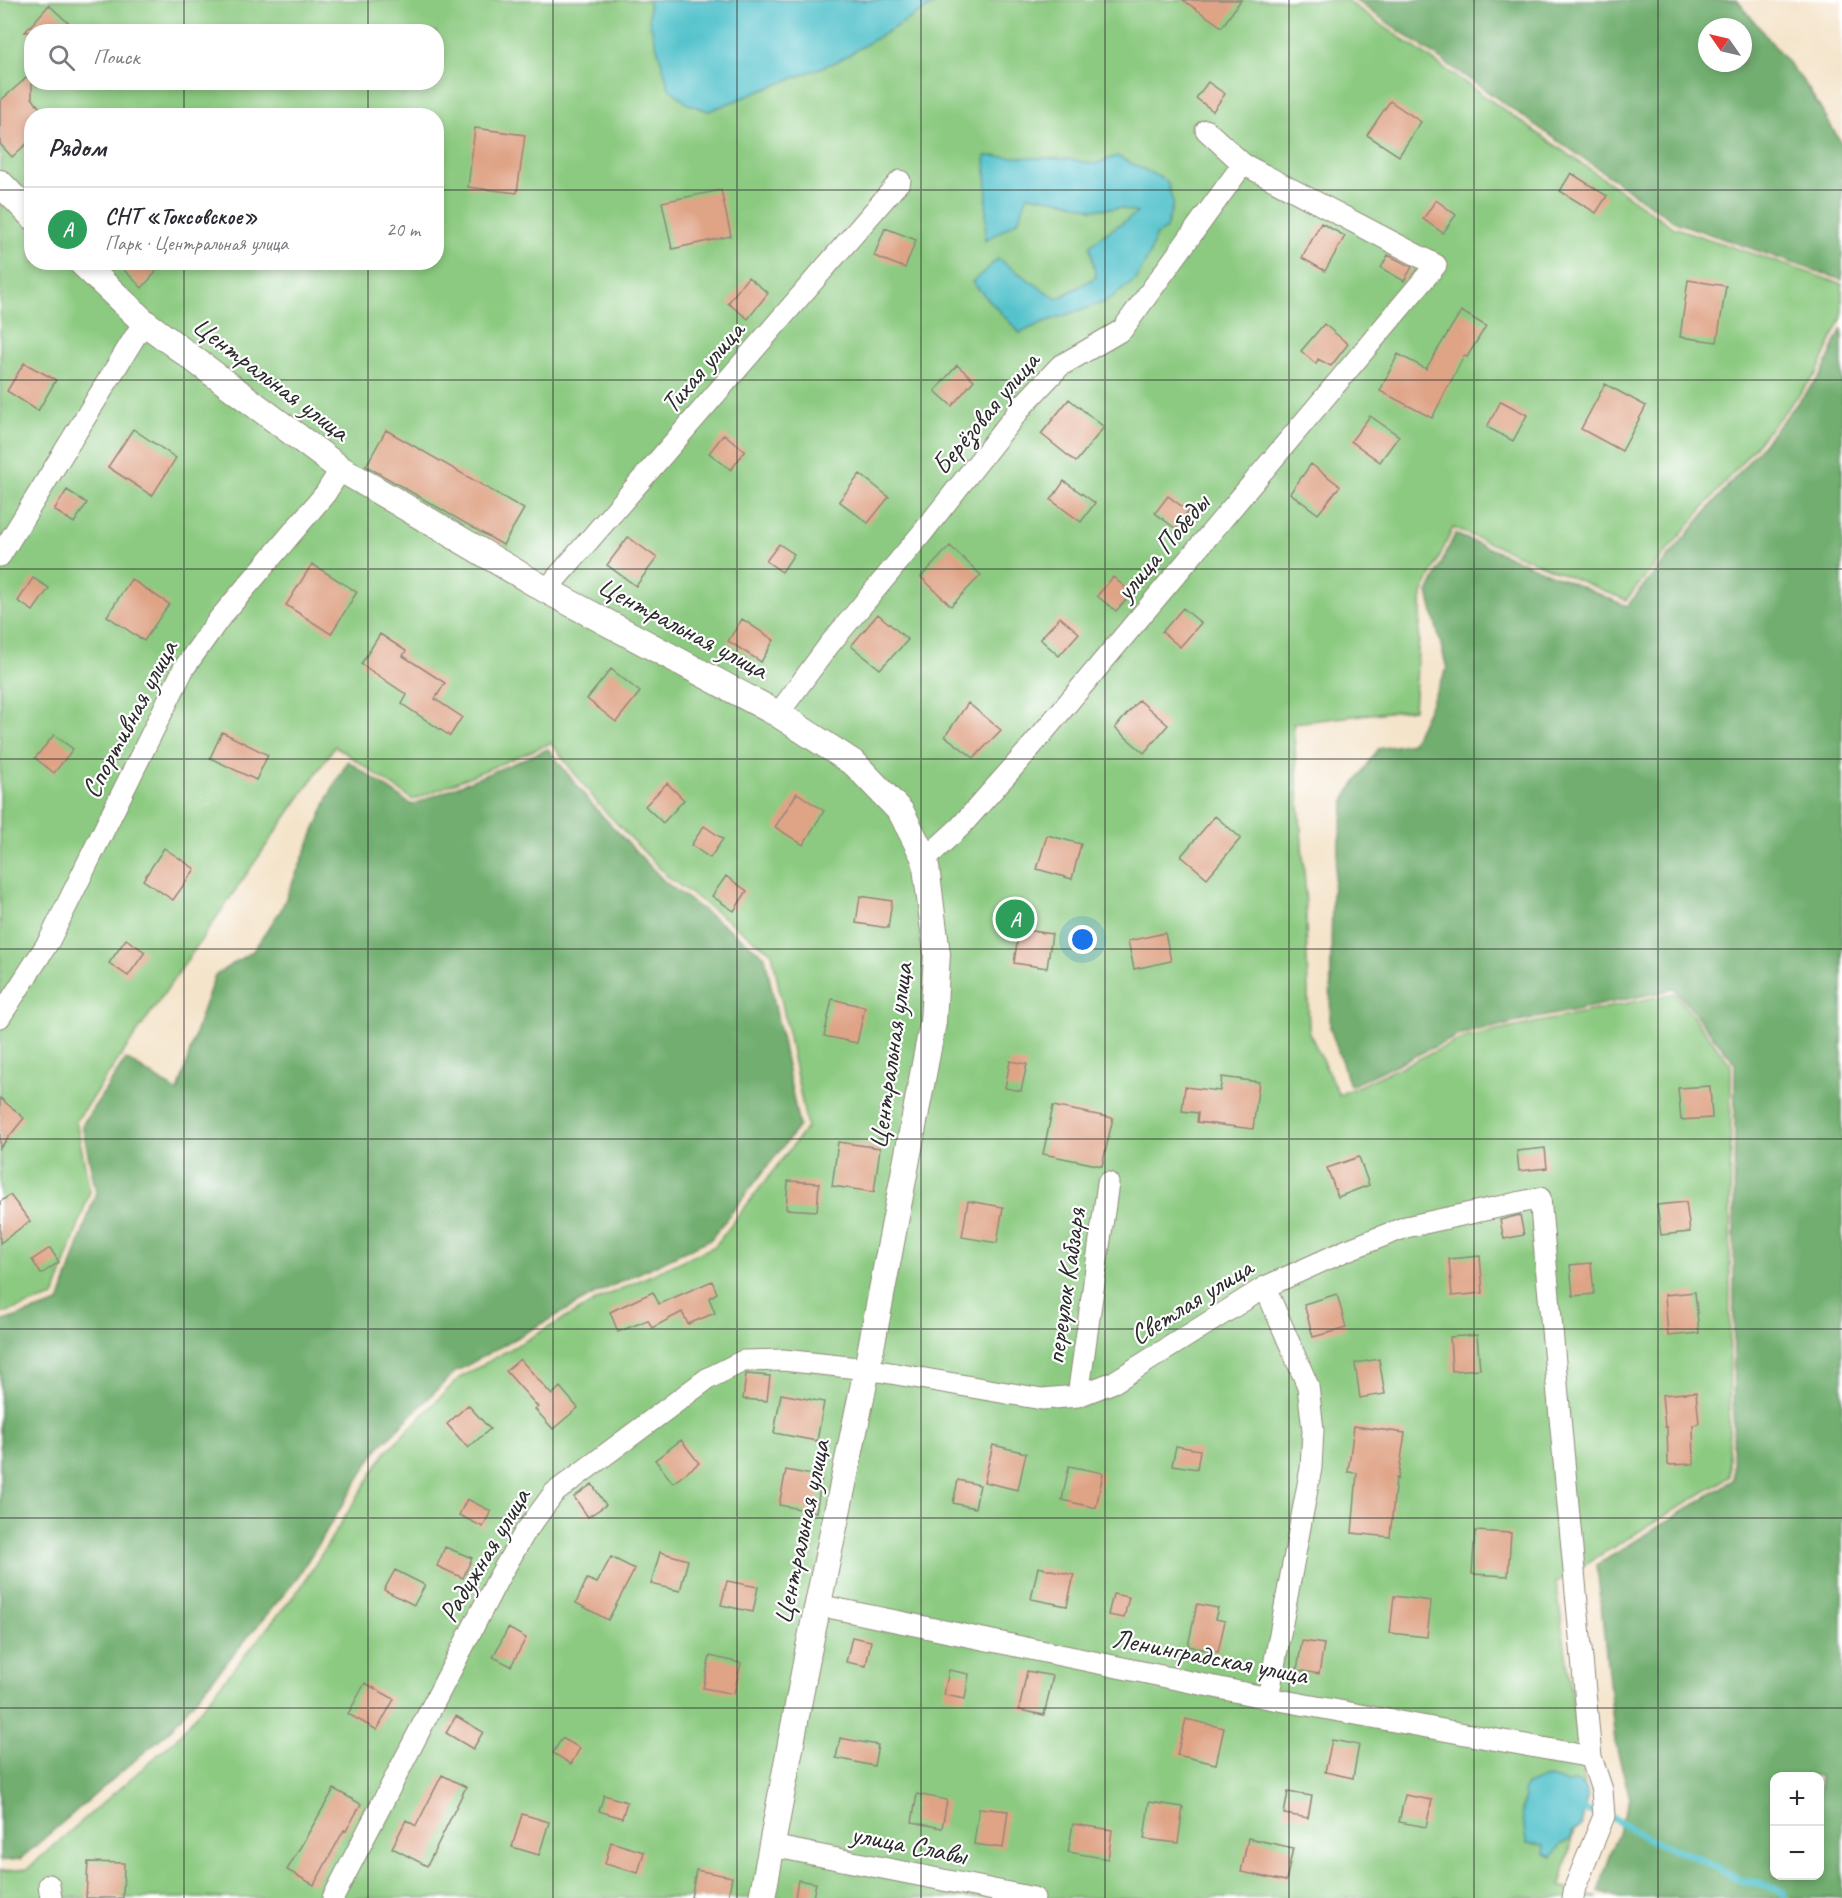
<!DOCTYPE html>
<html lang="ru">
<head>
<meta charset="utf-8">
<style>
	body { margin:0; font-family:Caveat,sans-serif; background:#f7f7f7; color:#2b2b33 }
	.controls { position:absolute; right:18px; bottom:18px; display:grid; overflow:hidden; border-radius:12px; box-shadow:0 3px 9px #0003 }
	.controls button { width:54px; height:54px; display:grid; place-items:center; padding:0; border:0; border-bottom:2px solid #e1e1e2; background:#fff; color:#2b2b33; font:30px sans-serif }
	.compass { position:absolute; left:1698px; top:18px; width:54px; height:54px; border-radius:50%; background:#fff; box-shadow:0 3px 9px #0003; rotate:304deg }
	.you { position:absolute; left:1083px; top:940px; width:21px; height:21px; margin:-15px; border:4px solid #fff; border-radius:50%; background:#1a73e8; box-shadow:0 0 0 9px #1a73e833 }
	.badge { display:grid; place-items:center; width:39px; height:39px; border-radius:50%; background:#1f6fb2; color:#fff; font-size:20px; font-weight:700 }
	.pin { position:absolute; translate:-50% -50%; border:3px solid #fff; box-shadow:0 2px 6px #0006 }
	.list { margin:0; padding:0; list-style:none }
	h2 { display:flex; justify-content:space-between; align-items:center; height:78px; margin:0; padding:0 24px; font-size:26px }
	h2 small { font-size:20px; font-weight:400; color:#7c7c81 }
	.list li { display:grid; grid-template-columns:39px 1fr auto; gap:18px; align-items:center; box-sizing:border-box; height:84px; padding:0 24px; border-top:2px solid #e1e1e2 }
	.list b { display:block; font-size:22px; white-space:nowrap }
	.list p { margin:0; font-size:20px; white-space:nowrap; color:#7c7c81 }
	.list em { font-size:20px; font-style:normal; color:#7c7c81 }
	.icon { flex:none; width:33px; height:33px; fill:none; stroke:currentColor; stroke-width:2; stroke-linecap:round; stroke-linejoin:round }
	.map { position:relative; flex:none; width:1842px; height:1898px; overflow:hidden }
	.search { position:absolute; background:#fff; box-shadow:0 3px 9px #0003; left:24px; top:24px; width:420px; height:66px; display:flex; align-items:center; gap:15px; box-sizing:border-box; padding:0 21px; border-radius:24px; color:#7c7c81; font-size:22px }
	.panel { position:absolute; background:#fff; box-shadow:0 3px 9px #0003; left:24px; top:108px; width:420px; height:162px; border-radius:24px }
	.map>svg:first-child { display:block }
	.green { fill:#8cca81; stroke:#5c7a56; stroke-width:1.5; fill-rule:evenodd }
	.forest { fill:#71ae6f; stroke:#4e6c4d; stroke-width:1.5; fill-rule:evenodd }
	.water { fill:#55c3cc; stroke:#40777c; stroke-width:1.5 }
	.lines { fill:none; stroke-linecap:round; stroke-linejoin:round }
	.stream { stroke:#55c3cc; stroke-width:7 }
	.building { fill:#dfa385 }
	.minor-casing { stroke:#90887a; stroke-width:23 }
	.tertiary-casing { stroke:#90887a; stroke-width:28 }
	.minor { stroke:#fff; stroke-width:21 }
	.tertiary { stroke:#fff; stroke-width:26 }
	.grid { fill:none; stroke:#2b2b2b; stroke-width:1.5; stroke-opacity:0.55 }
	.labels { text-anchor:middle; dominant-baseline:central; stroke-width:4.5; stroke-linejoin:round; paint-order:stroke }
	.street-label { font-size:28px; fill:#2b2b2b; stroke:#fff }
</style>
</head>
<body>
<div class="map">
<svg width="1842" height="1898" viewBox="0 0 1842 1898">
	<rect width="100%" height="100%" fill="#fff"/>
	<filter id="ink" filterUnits="userSpaceOnUse"><feTurbulence type="fractalNoise" baseFrequency=".0167" numOctaves="2"/><feDisplacementMap in="SourceGraphic" scale="12" xChannelSelector="R" yChannelSelector="G"/><feConvolveMatrix kernelMatrix="1 2 1 2 8 2 1 2 1" color-interpolation-filters="sRGB"/></filter>
	<filter id="wash" filterUnits="userSpaceOnUse"><feTurbulence type="fractalNoise" baseFrequency=".008" numOctaves="4" result="noise"/><feDisplacementMap in="SourceGraphic" scale="24" xChannelSelector="R" yChannelSelector="G"/><feGaussianBlur stdDeviation="1.35" result="paint"/><feColorMatrix in="noise" values="0 0 0 0 0 0 0 0 0 0 0 0 0 0 0 0 0 1.4 0 .05"/><feComposite in="paint" operator="in"/></filter>
	<g filter="url(#wash)">
		<rect width="100%" height="100%" fill="#f4e4ca"/>
		<path class="green" d="M 0,0 L 1346,0 L 1673,227 L 1842,284 L 1842,317 L 1817,373 L 1626,600 L 1453,528 L 1422,595 L 1414,709 L 1293,723 L 1305,884 L 1309,1032 L 1339,1095 L 1464,1038 L 1675,993 L 1731,1065 L 1729,1477 L 1556,1582 L 1585,1787 L 1560,1886 L 1598,1898 L 0,1898 L 0,1871 L 27,1869 L 176,1739 L 301,1587 L 385,1453 L 459,1378 L 601,1298 L 715,1246 L 807,1127 L 772,953 L 669,878 L 599,805 L 551,743 L 413,800 L 335,746 L 76,1121 L 90,1191 L 54,1297 L 0,1314 ZM 32,32 L 436,32 L 436,82 L 32,82 ZM 32,116 L 436,116 L 436,262 L 32,262 Z"/>
		<path class="forest" d="M 1355,0 L 1737,0 L 1806,85 L 1842,144 L 1842,280 L 1675,222 ZM 1707,27 L 1743,27 L 1743,63 L 1707,63 Z
			M 1842,328 L 1842,1898 L 1620,1898 L 1598,1891 L 1630,1798 L 1615,1742 L 1597,1565 L 1733,1480 L 1735,1063 L 1675,989 L 1462,1034 L 1350,1086 L 1330,1028 L 1332,894 L 1345,798 L 1378,749 L 1412,743 L 1447,669 L 1428,593 L 1455,534 L 1627,606 L 1821,375 ZM 1774,1776 L 1820,1776 L 1820,1876 L 1774,1876 Z
			M 548,749 L 594,807 L 665,882 L 765,956 L 799,1126 L 711,1239 L 597,1293 L 455,1372 L 378,1448 L 295,1581 L 169,1731 L 20,1859 L 0,1861 L 0,1322 L 59,1303 L 96,1192 L 82,1125 L 126,1059 L 178,1092 L 200,1018 L 215,975 L 253,951 L 281,910 L 331,791 L 348,761 L 412,805 Z"/>
		<path class="water" d="M 649,0 L 941,0 L 838,61 L 709,111 L 688,104 L 669,88 L 649,20 Z
			M 985,156 L 1068,159 L 1095,164 L 1117,156 L 1167,181 L 1173,203 L 1166,229 L 1155,236 L 1151,251 L 1136,280 L 1105,302 L 1044,322 L 1020,333 L 972,282 L 998,259 L 1057,299 L 1096,277 L 1090,246 L 1102,236 L 1137,213 L 1122,208 L 1092,209 L 1065,201 L 1028,195 L 1018,221 L 985,241 L 987,191 Z
			M 1547,1777 L 1566,1783 L 1576,1782 L 1585,1787 L 1587,1798 L 1581,1827 L 1571,1832 L 1571,1839 L 1561,1845 L 1552,1857 L 1545,1854 L 1544,1845 L 1527,1843 C 1527,1827 1517,1812 1525,1798 L 1524,1791 L 1526,1785 Z"/>
		<g class="lines">
			<path class="stream" d="M 1584,1810 L 1613,1818 L 1647,1839 L 1698,1858 L 1744,1882 L 1762,1884 L 1783,1892 L 1784,1898"/>
		</g>
		<g id="blocks">
			<path class="building" d="M 1183,0 L 1241,0 L 1222,27 Z
				M 49,5 L 78,32 L 25,32 Z
				M 32,73 L 32,98 L 46,116 L 32,116 L 32,139 L 12,157 L 0,144 L 0,101 Z
				M 1208,82 L 1225,94 L 1213,111 L 1196,98 Z
				M 1390,101 L 1421,122 L 1399,156 L 1367,135 Z
				M 475,128 L 525,135 L 517,193 L 468,187 Z
				M 1571,173 L 1607,196 L 1596,213 L 1560,191 Z
				M 721,190 L 731,236 L 672,249 L 662,202 Z
				M 1436,200 L 1456,215 L 1443,233 L 1423,219 Z
				M 1321,223 L 1345,236 L 1325,271 L 1302,258 Z
				M 885,228 L 916,240 L 905,268 L 874,256 Z
				M 1388,255 L 1412,267 L 1404,281 L 1381,268 Z
				M 116,262 L 144,262 L 156,272 L 142,288 Z
				M 748,277 L 768,293 L 748,319 L 728,303 Z
				M 1688,280 L 1726,286 L 1717,342 L 1680,337 Z
				M 1461,311 L 1486,326 L 1467,357 L 1464,356 L 1432,418 L 1380,391 L 1398,354 L 1426,369 Z
				M 1324,324 L 1348,344 L 1331,366 L 1318,359 L 1316,364 L 1301,351 Z
				M 24,363 L 56,380 L 38,411 L 7,391 Z
				M 957,365 L 974,380 L 952,406 L 935,391 Z
				M 1605,384 L 1646,406 L 1622,451 L 1581,429 Z
				M 1069,399 L 1104,427 L 1076,462 L 1041,434 Z
				M 1501,401 L 1527,415 L 1513,441 L 1487,427 Z
				M 1370,416 L 1399,436 L 1380,462 L 1351,441 Z
				M 133,429 L 176,458 L 152,496 L 108,467 Z
				M 386,430 L 524,509 L 503,545 L 366,466 Z
				M 724,434 L 745,451 L 731,470 L 709,453 Z
				M 1311,464 L 1340,486 L 1318,514 L 1290,493 Z
				M 860,474 L 889,497 L 868,523 L 839,501 Z
				M 1064,481 L 1095,503 L 1081,522 L 1051,500 Z
				M 67,490 L 87,503 L 74,523 L 54,510 Z
				M 1168,496 L 1188,511 L 1176,529 L 1155,513 Z
				M 628,537 L 657,558 L 636,586 L 607,565 Z
				M 779,544 L 794,554 L 782,572 L 766,561 Z
				M 950,546 L 981,575 L 951,606 L 921,577 Z
				M 312,564 L 357,592 L 331,634 L 286,605 Z
				M 1113,577 L 1132,593 L 1116,611 L 1097,596 Z
				M 33,578 L 49,588 L 33,611 L 18,601 Z
				M 131,579 L 169,604 L 144,641 L 107,616 Z
				M 1183,608 L 1201,623 L 1180,647 L 1162,632 Z
				M 878,614 L 908,640 L 880,669 L 851,646 Z
				M 1060,617 L 1079,633 L 1059,656 L 1040,639 Z
				M 742,619 L 774,640 L 761,662 L 728,641 Z
				M 380,634 L 406,651 L 403,656 L 445,683 L 435,699 L 462,717 L 450,736 L 402,704 L 407,695 L 361,664 Z
				M 611,669 L 640,692 L 616,722 L 587,699 Z
				M 1139,700 L 1168,725 L 1144,753 L 1115,728 Z
				M 968,703 L 1001,730 L 974,758 L 945,736 Z
				M 222,732 L 268,755 L 256,780 L 210,758 Z
				M 54,735 L 73,749 L 54,773 L 35,758 Z
				M 667,783 L 684,800 L 663,823 L 645,806 Z
				M 797,793 L 824,811 L 803,845 L 775,827 Z
				M 1215,816 L 1241,838 L 1207,878 L 1181,856 Z
				M 704,826 L 723,839 L 710,858 L 691,845 Z
				M 1047,835 L 1081,844 L 1072,879 L 1037,869 Z
				M 164,848 L 195,869 L 173,900 L 143,880 Z
				M 726,876 L 747,891 L 734,911 L 712,896 Z
				M 860,896 L 892,901 L 888,928 L 856,923 Z
				M 1019,929 L 1052,934 L 1047,968 L 1014,963 Z
				M 1165,933 L 1171,961 L 1134,969 L 1128,941 Z
				M 126,939 L 145,952 L 128,976 L 109,963 Z
				M 832,999 L 865,1007 L 857,1043 L 824,1036 Z
				M 1010,1061 L 1027,1064 L 1021,1091 L 1005,1088 Z
				M 1222,1077 L 1259,1082 L 1253,1129 L 1197,1122 L 1198,1113 L 1182,1111 L 1185,1087 L 1220,1091 Z
				M 1710,1086 L 1712,1118 L 1681,1120 L 1678,1088 Z
				M 0,1098 L 24,1118 L 0,1148 Z
				M 1053,1106 L 1113,1118 L 1102,1166 L 1043,1154 Z
				M 838,1142 L 880,1148 L 874,1192 L 832,1186 Z
				M 1545,1148 L 1547,1168 L 1519,1171 L 1517,1151 Z
				M 1359,1157 L 1369,1185 L 1338,1197 L 1327,1168 Z
				M 788,1181 L 819,1183 L 817,1211 L 786,1209 Z
				M 10,1195 L 30,1221 L 0,1243 L 0,1202 Z
				M 968,1201 L 1003,1207 L 997,1243 L 962,1237 Z
				M 1686,1202 L 1690,1232 L 1661,1235 L 1657,1205 Z
				M 1520,1215 L 1524,1235 L 1504,1239 L 1500,1220 Z
				M 50,1248 L 59,1262 L 41,1274 L 32,1260 Z
				M 1480,1256 L 1483,1293 L 1452,1296 L 1449,1259 Z
				M 1591,1263 L 1594,1294 L 1573,1296 L 1570,1265 Z
				M 712,1281 L 717,1293 L 709,1298 L 715,1313 L 688,1324 L 682,1312 L 652,1328 L 648,1320 L 618,1332 L 610,1312 L 653,1292 L 659,1304 Z
				M 1695,1292 L 1699,1333 L 1668,1336 L 1665,1295 Z
				M 1337,1294 L 1346,1328 L 1313,1337 L 1304,1304 Z
				M 1477,1335 L 1480,1369 L 1452,1371 L 1450,1337 Z
				M 520,1359 L 552,1395 L 560,1387 L 578,1408 L 553,1429 L 535,1409 L 538,1407 L 506,1371 Z
				M 1379,1359 L 1385,1394 L 1360,1398 L 1355,1363 Z
				M 746,1374 L 770,1376 L 767,1401 L 743,1399 Z
				M 1696,1392 L 1699,1424 L 1693,1425 L 1694,1464 L 1668,1465 L 1667,1427 L 1665,1427 L 1662,1395 Z
				M 781,1394 L 824,1402 L 817,1441 L 774,1433 Z
				M 468,1405 L 490,1429 L 468,1448 L 447,1424 Z
				M 1354,1426 L 1405,1433 L 1398,1479 L 1396,1478 L 1390,1537 L 1352,1533 L 1357,1473 L 1348,1472 Z
				M 681,1440 L 699,1463 L 673,1483 L 655,1460 Z
				M 993,1445 L 1026,1453 L 1018,1490 L 984,1482 Z
				M 1176,1446 L 1200,1450 L 1197,1469 L 1172,1465 Z
				M 1069,1466 L 1103,1473 L 1096,1508 L 1062,1500 Z
				M 786,1470 L 822,1477 L 816,1512 L 779,1505 Z
				M 958,1480 L 980,1485 L 975,1508 L 953,1503 Z
				M 592,1484 L 606,1505 L 588,1517 L 574,1497 Z
				M 467,1499 L 491,1511 L 483,1527 L 459,1515 Z
				M 1475,1531 L 1511,1533 L 1508,1576 L 1472,1574 Z
				M 445,1547 L 472,1558 L 463,1578 L 437,1566 Z
				M 660,1552 L 688,1560 L 680,1591 L 651,1584 Z
				M 611,1557 L 635,1569 L 608,1620 L 576,1603 L 587,1579 L 597,1583 Z
				M 1038,1567 L 1074,1575 L 1067,1606 L 1031,1599 Z
				M 395,1570 L 425,1585 L 414,1605 L 384,1590 Z
				M 727,1581 L 758,1587 L 753,1612 L 721,1605 Z
				M 1113,1594 L 1129,1597 L 1124,1618 L 1108,1615 Z
				M 1394,1596 L 1431,1601 L 1427,1637 L 1390,1633 Z
				M 1197,1604 L 1218,1608 L 1215,1619 L 1225,1621 L 1218,1652 L 1188,1646 Z
				M 508,1628 L 526,1638 L 511,1666 L 493,1657 Z
				M 852,1637 L 871,1641 L 866,1666 L 846,1662 Z
				M 1302,1641 L 1324,1644 L 1319,1674 L 1297,1670 Z
				M 710,1656 L 741,1663 L 734,1694 L 703,1688 Z
				M 949,1670 L 969,1674 L 965,1699 L 944,1695 Z
				M 1027,1671 L 1053,1676 L 1044,1715 L 1019,1710 Z
				M 365,1683 L 394,1699 L 377,1730 L 348,1714 Z
				M 456,1716 L 483,1732 L 473,1749 L 446,1733 Z
				M 1186,1719 L 1224,1728 L 1216,1764 L 1177,1755 Z
				M 562,1738 L 580,1748 L 571,1764 L 553,1753 Z
				M 840,1738 L 878,1745 L 874,1766 L 836,1758 Z
				M 1332,1740 L 1359,1745 L 1353,1778 L 1325,1772 Z
				M 442,1775 L 466,1787 L 427,1866 L 392,1848 L 406,1820 L 416,1826 Z
				M 334,1789 L 361,1804 L 346,1831 L 344,1830 L 314,1885 L 287,1870 Z
				M 1288,1792 L 1312,1796 L 1308,1818 L 1284,1814 Z
				M 917,1794 L 947,1800 L 942,1828 L 912,1822 Z
				M 604,1795 L 627,1802 L 622,1818 L 599,1811 Z
				M 1405,1795 L 1432,1800 L 1426,1827 L 1399,1822 Z
				M 1149,1802 L 1183,1807 L 1178,1843 L 1144,1839 Z
				M 979,1808 L 1008,1811 L 1003,1848 L 974,1844 Z
				M 522,1814 L 549,1822 L 539,1855 L 512,1847 Z
				M 1073,1824 L 1112,1830 L 1108,1859 L 1068,1852 Z
				M 1248,1838 L 1293,1848 L 1286,1881 L 1241,1872 Z
				M 611,1842 L 644,1852 L 638,1873 L 605,1864 Z
				M 88,1862 L 124,1863 L 123,1898 L 86,1898 Z
				M 696,1870 L 732,1877 L 728,1898 L 691,1898 Z
				M 798,1880 L 816,1883 L 813,1898 L 795,1898 Z"/>
		</g>
	</g>
	<g filter="url(#ink)">
		<use href="#blocks" fill-opacity="0" stroke="#90887a" stroke-width="1.5"/>
		<g class="lines">
			<g class="minor-casing">
				<path id="minor" d="M 1206,130 L 1243,164
					M 0,556 L 144,322
					M 546,590 L 900,181
					M 778,714 L 829,645 L 923,532 L 1025,403 L 1060,366 L 1122,330 L 1243,164 L 1436,265 L 1025,754 L 960,827 L 925,859
					M 0,1017 L 49,941 L 184,668 L 219,619 L 325,494 L 341,469
					M 1265,1287 L 1308,1386 L 1313,1430 L 1311,1468 L 1268,1698
					M 1078,1396 L 1108,1183
					M 818,1605 L 1268,1698 L 1591,1757
					M 772,1846 L 1034,1898
					M 49,1885 L 51,1898
					M 333,1898 L 499,1577 L 524,1534 L 554,1493 L 707,1379 L 743,1361 L 783,1360 L 867,1369 L 1042,1399 L 1078,1396 L 1114,1382 L 1265,1287 L 1347,1250 L 1406,1227 L 1540,1198 L 1591,1757 L 1602,1790 L 1604,1816 L 1575,1887 L 1573,1898"/>
			</g>
			<g class="tertiary-casing">
				<path id="tertiary" d="M 0,183 L 32,216
					M 81,262 L 144,322 L 341,469 L 546,590 L 778,714 L 855,764 L 901,812 L 925,859 L 937,954 L 933,1022 L 867,1369 L 808,1652 L 762,1898"/>
			</g>
			<use href="#minor" class="minor"/>
			<use href="#tertiary" class="tertiary"/>
		</g>
	</g>
	<path class="grid" d="M 184,0 L 184,32M 368,0 L 368,32M 553,0 L 553,1898M 737,0 L 737,1898M 921,0 L 921,1898M 1105,0 L 1105,1898M 1289,0 L 1289,1898M 1474,0 L 1474,1898M 1658,0 L 1658,1898M 184,82 L 184,116M 368,82 L 368,116M 0,190 L 32,190M 436,190 L 1842,190M 184,262 L 184,1898M 368,262 L 368,1898M 0,380 L 1842,380M 0,569 L 1842,569M 0,759 L 1842,759M 0,949 L 1842,949M 0,1139 L 1842,1139M 0,1329 L 1842,1329M 0,1518 L 1842,1518M 0,1708 L 1842,1708"/>
	<g class="labels">
		<g class="street-label">
			<text transform="translate(702 367) rotate(-49)">Тихая улица</text>
			<text transform="translate(271 378) rotate(37)">Центральная улица</text>
			<text transform="translate(985 413) rotate(-50)">Берёзовая улица</text>
			<text transform="translate(1162 547) rotate(-50)">улица Победы</text>
			<text transform="translate(683 627) rotate(28)">Центральная улица</text>
			<text transform="translate(129 719) rotate(-62)">Спортивная улица</text>
			<text transform="translate(890 1056) rotate(-82)">Центральная улица</text>
			<text transform="translate(1065 1286) rotate(-82)">переулок Кабзаря</text>
			<text transform="translate(1191 1301) rotate(-32)">Светлая улица</text>
			<text transform="translate(801 1532) rotate(-78)">Центральная улица</text>
			<text transform="translate(484 1555) rotate(-59)">Радужная улица</text>
			<text transform="translate(1210 1656) rotate(11)">Ленинградская улица</text>
			<text transform="translate(909 1844) rotate(11)">улица Славы</text>
		</g>
	</g>
</svg>
<div class="controls">
<button>+</button>
<button>−</button>
</div>
<svg class="compass" viewBox="-18 -18 36 36"><path d="M0-13l5 13h-10z" fill="#e53935"/><path d="M0 13l5-13h-10z" fill="#7c7c81"/></svg>
<div class="you"></div>
<div class="pin badge" style="left:1015px;top:919px;background:#2e9e5b">A</div>
<div class="search"><svg class="icon" aria-label="search" viewBox="0 0 24 24"><circle cx="10" cy="10" r="6"/><path d="M15 15l6 6"/></svg>Поиск</div>
<section class="panel">
<h2>Рядом<small></small></h2>
<ul class="list">
<li><span class="badge" style="background:#2e9e5b">A</span><div><b>СНТ «Токсовское»</b><p>Парк · Центральная улица</p></div><em>20 m</em></li>
</ul>
</section>
</div>
</body>
</html>
